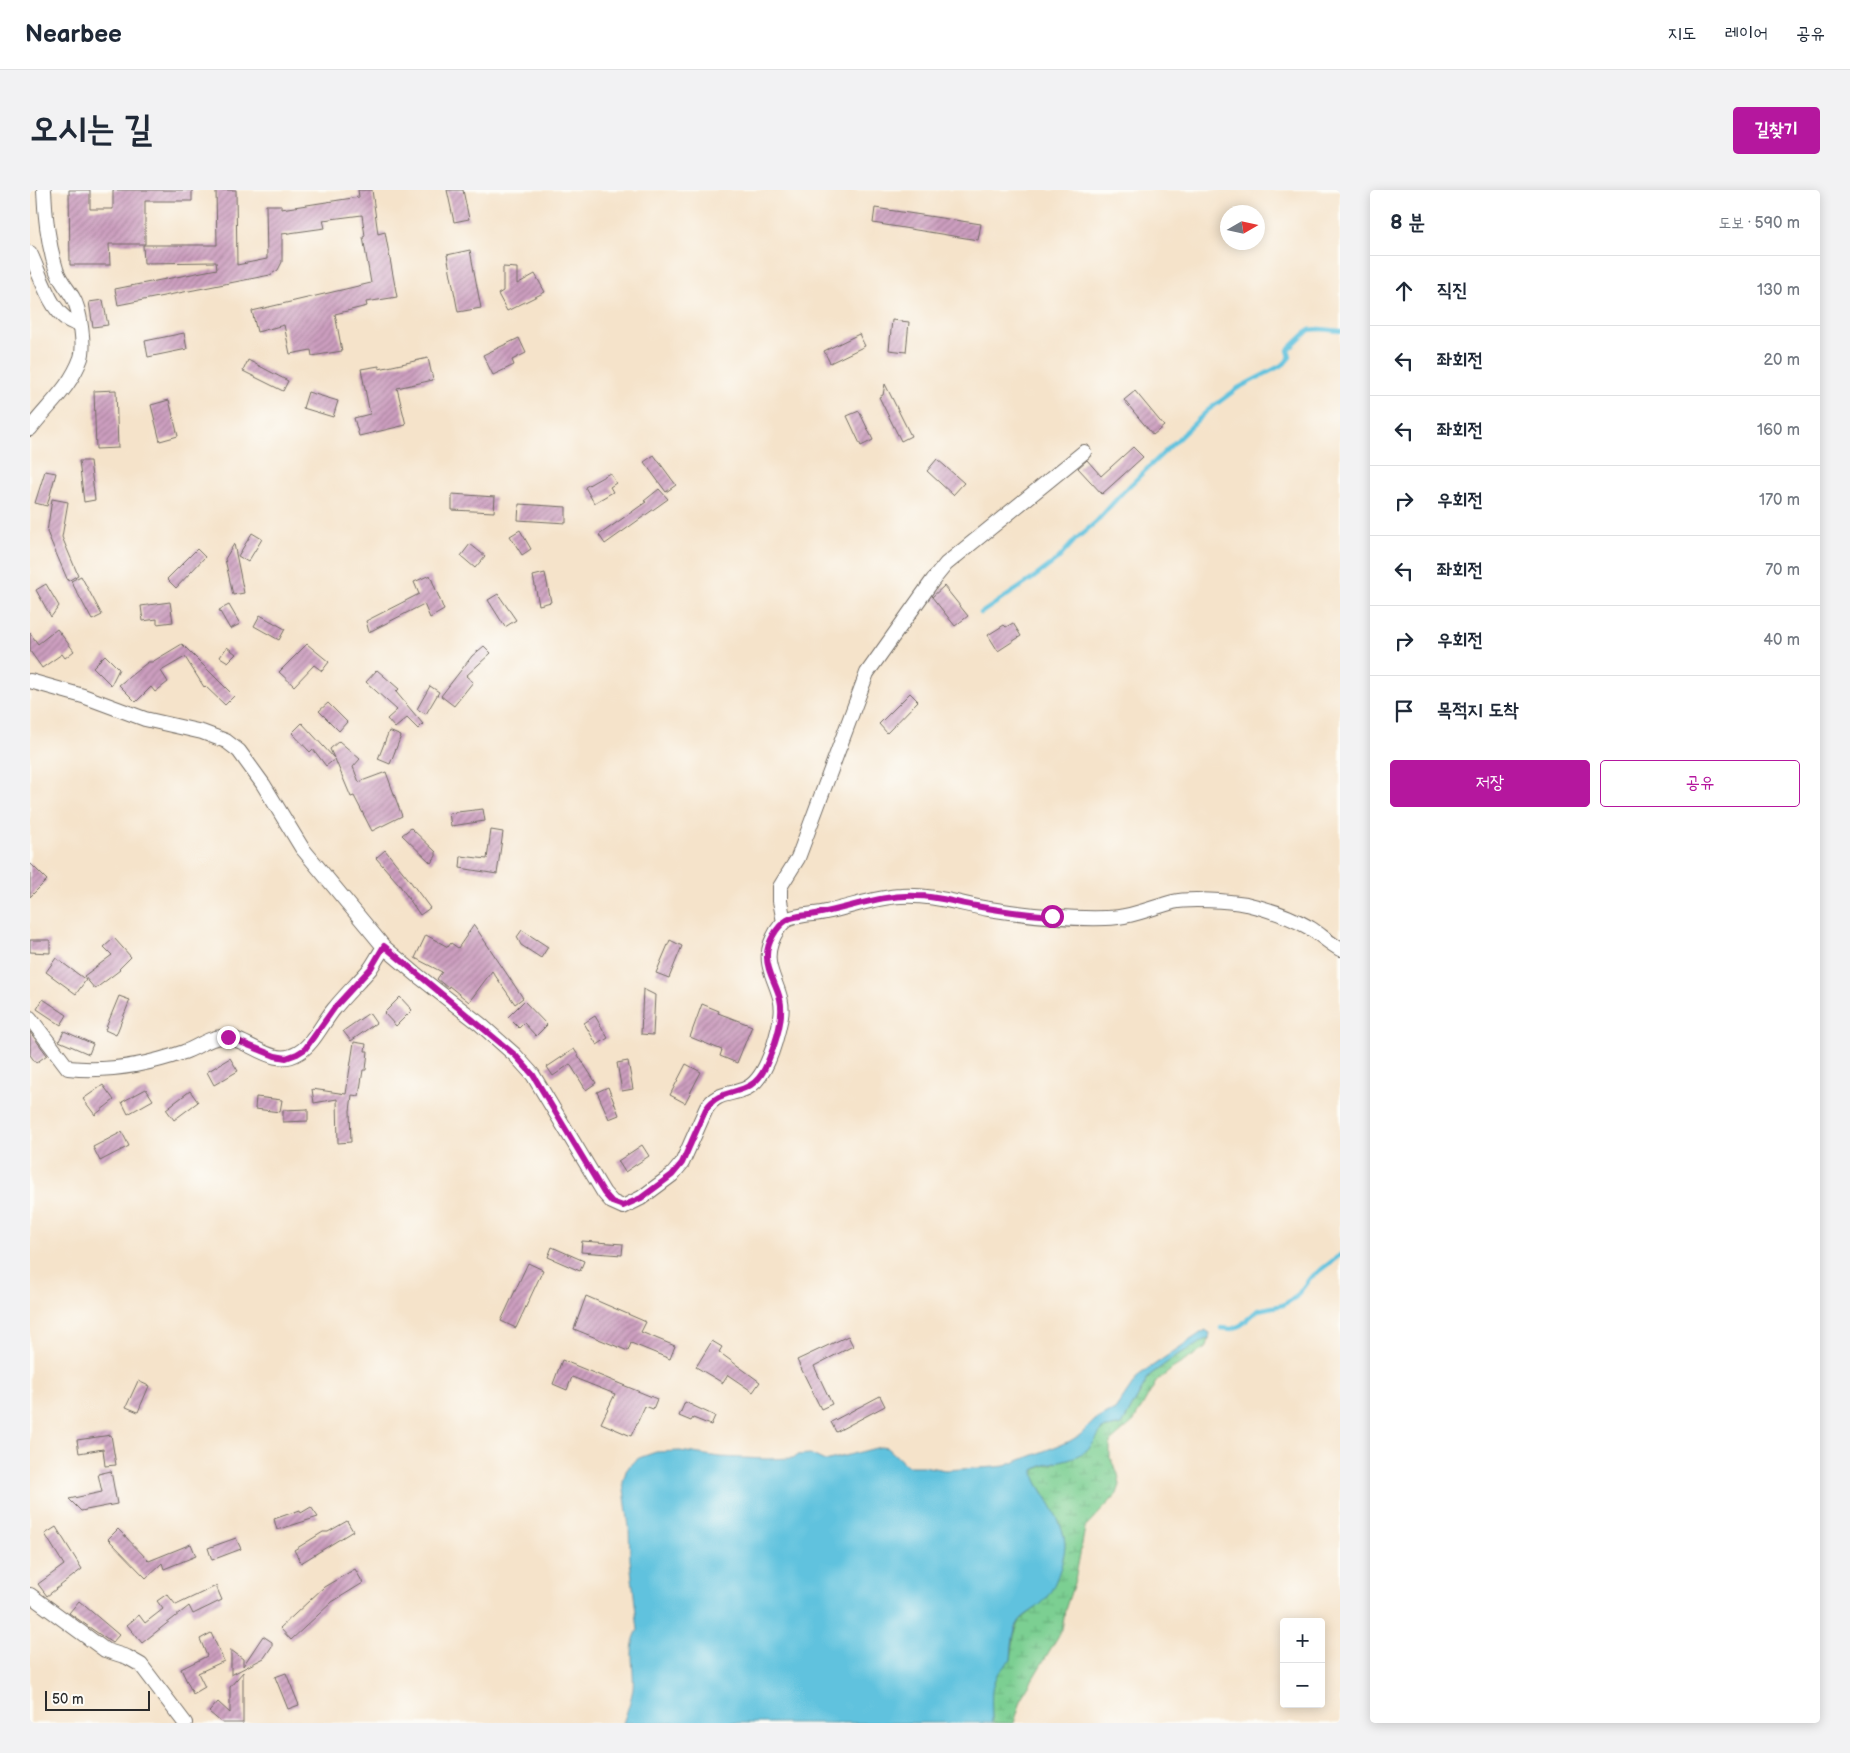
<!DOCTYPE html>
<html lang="ko">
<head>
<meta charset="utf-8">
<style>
	body { margin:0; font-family:"Balsamiq Sans","Poor Story",sans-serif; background:#f2f2f3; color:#1f2937 }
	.controls { position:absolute; right:15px; bottom:15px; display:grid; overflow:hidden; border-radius:5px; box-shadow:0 2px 12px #0003 }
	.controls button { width:45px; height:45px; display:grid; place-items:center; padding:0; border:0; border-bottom:1px solid #e0e1e3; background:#fff; color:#1f2937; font:25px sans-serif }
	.compass { position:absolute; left:1190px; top:15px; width:45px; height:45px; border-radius:50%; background:#fff; box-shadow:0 2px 12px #0003; rotate:81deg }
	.scale { position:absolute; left:15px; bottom:12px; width:105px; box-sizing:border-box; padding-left:5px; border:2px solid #2b2b2b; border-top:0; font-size:14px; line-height:18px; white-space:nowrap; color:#2b2b2b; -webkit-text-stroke:4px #fdfcf7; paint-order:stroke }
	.stop { position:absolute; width:15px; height:15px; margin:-11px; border:4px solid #b5179e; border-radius:50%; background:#fff }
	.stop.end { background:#b5179e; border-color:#fff; box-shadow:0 1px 5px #0008 }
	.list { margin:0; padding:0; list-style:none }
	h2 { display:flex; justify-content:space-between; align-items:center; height:65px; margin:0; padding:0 20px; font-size:21px }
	h2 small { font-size:16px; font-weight:400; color:#747a83 }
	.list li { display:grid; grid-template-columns:32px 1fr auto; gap:15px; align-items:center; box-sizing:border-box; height:70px; padding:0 20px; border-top:1px solid #e0e1e3 }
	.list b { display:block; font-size:19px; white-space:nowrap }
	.list em { font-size:16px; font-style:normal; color:#747a83 }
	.actions { display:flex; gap:10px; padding:15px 20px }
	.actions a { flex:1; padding:11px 0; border:1px solid #b5179e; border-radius:5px; text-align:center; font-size:18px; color:#b5179e }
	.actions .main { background:#b5179e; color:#fff }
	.icon { flex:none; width:28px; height:28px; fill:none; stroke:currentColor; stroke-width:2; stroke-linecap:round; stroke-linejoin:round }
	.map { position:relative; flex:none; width:1310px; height:1533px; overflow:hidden; border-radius:5px }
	header { display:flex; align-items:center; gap:30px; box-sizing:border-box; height:70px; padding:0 25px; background:#fff; border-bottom:1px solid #e0e1e3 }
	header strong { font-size:24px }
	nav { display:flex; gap:28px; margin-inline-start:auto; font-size:18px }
	.intro { display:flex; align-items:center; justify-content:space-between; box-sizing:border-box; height:120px; padding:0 30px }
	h1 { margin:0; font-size:35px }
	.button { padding:12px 22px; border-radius:5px; background:#b5179e; color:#fff; font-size:18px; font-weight:700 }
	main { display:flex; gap:30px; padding:0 30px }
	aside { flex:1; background:#fff; border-radius:5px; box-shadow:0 2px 12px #0003 }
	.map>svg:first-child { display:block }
	.wetland { fill:url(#wetland-marsh); stroke:#537d5e }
	.water { fill:#60c2de; stroke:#467684 }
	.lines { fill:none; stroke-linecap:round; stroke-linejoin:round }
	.stream { stroke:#60c2de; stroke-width:4.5 }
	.building { fill:url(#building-hatch) }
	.minor-casing { stroke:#726b63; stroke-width:16 }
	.minor { stroke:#fff; stroke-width:14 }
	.route { stroke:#b5179e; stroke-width:6 }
</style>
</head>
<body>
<header>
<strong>Nearbee</strong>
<nav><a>지도</a><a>레이어</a><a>공유</a></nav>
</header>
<div class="intro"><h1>오시는 길</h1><a class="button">길찾기</a></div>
<main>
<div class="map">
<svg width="1310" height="1533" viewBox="0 0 1310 1533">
	<defs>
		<pattern id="wetland-marsh" width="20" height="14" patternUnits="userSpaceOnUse" patternTransform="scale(1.25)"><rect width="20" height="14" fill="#7bcf92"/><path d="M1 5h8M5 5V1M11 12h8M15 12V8" fill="none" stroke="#6ab27e"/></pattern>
		<pattern id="building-hatch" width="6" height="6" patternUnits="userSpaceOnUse" patternTransform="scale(1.25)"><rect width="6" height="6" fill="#cc9ebf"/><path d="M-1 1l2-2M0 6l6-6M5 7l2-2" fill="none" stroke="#a6819b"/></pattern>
	</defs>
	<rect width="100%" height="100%" fill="#fdfcf7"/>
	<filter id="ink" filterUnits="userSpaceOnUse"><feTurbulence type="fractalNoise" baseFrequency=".02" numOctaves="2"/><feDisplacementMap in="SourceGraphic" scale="10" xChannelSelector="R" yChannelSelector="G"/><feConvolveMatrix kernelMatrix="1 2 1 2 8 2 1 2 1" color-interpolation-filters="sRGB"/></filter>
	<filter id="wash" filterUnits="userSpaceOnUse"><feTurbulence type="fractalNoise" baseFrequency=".0096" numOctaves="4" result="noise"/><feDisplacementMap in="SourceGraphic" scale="20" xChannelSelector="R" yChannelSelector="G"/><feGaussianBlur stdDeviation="1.12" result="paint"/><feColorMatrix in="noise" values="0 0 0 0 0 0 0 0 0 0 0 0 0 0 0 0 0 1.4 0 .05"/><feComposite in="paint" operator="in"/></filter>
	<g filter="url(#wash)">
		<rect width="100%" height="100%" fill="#f5e3ca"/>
		<path class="wetland" d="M 1179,1148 L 1177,1157 L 1142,1179 L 1126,1192 L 1104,1231 L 1080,1252 L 1080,1268 L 1088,1284 L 1090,1295 L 1087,1304 L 1055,1338 L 1045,1390 L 1035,1420 L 1032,1440 L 993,1505 L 984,1533 L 962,1533 C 961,1504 957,1490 981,1470 L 984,1445 L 990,1430 L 1012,1413 L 1025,1391 L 1033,1368 L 1033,1344 L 1014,1304 L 1004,1288 L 1004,1280 C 1020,1271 1049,1270 1061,1256 C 1065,1251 1068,1245 1072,1239 L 1092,1235 L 1120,1185 L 1146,1166 Z"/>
		<path class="water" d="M 1175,1140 L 1180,1143 L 1179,1148 L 1146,1166 L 1120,1185 L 1092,1235 L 1072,1239 C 1068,1246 1064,1254 1058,1259 C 1044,1272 1020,1270 1004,1280 C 1004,1290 1009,1295 1014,1304 C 1022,1316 1036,1342 1035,1357 C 1033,1374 1025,1400 1012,1413 C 1006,1419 997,1423 991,1429 C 982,1439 982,1457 981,1470 C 957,1490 962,1504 962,1533 L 593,1533 C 597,1522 601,1510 603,1499 C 605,1479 597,1458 608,1440 L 600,1370 L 599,1337 L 593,1292 L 596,1281 L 601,1274 L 609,1268 L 626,1262 L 650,1261 L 689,1267 L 736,1269 L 763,1268 L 767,1265 L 780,1264 L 795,1271 L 850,1257 L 858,1258 L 877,1276 L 893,1276 L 915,1280 L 966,1277 L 975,1276 L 1040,1251 L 1050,1245 L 1065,1230 L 1085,1220 L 1109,1185 Z"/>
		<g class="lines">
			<path class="stream" d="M 951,423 L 1002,389 L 1028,369 L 1046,349 L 1066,332 L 1093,302 L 1177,221 L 1208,198 L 1254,174 L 1260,167 L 1258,160 L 1279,140 L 1290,139 L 1310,141
				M 1191,1138 L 1202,1139 L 1211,1135 L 1228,1120 L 1253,1115 L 1266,1107 L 1280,1088 L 1310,1065"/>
		</g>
		<g id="blocks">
			<path class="building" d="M 39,0 L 60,0 L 60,19 L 83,19 L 83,0 L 162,0 L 162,11 L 115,11 L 115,54 L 79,54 L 80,75 L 40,75 Z
				M 186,0 L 206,0 L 207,75 L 237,69 L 236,15 L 251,15 L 251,19 L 329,7 L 328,0 L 342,0 L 348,44 L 355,42 L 367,107 L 336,112 L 337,116 L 305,124 L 312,161 L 282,166 L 281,160 L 260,164 L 254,135 L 227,142 L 222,121 L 341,93 L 333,47 L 335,46 L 332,25 L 293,30 L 295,38 L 252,44 L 252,72 L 248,80 L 240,85 L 88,115 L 85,99 L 187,79 L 186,72 L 114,73 L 113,55 L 187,55 Z
				M 417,0 L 433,0 L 439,29 L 424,32 Z
				M 845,18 L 951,34 L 948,50 L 843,33 Z
				M 440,60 L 451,118 L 428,122 L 417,65 Z
				M 473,77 L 487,78 L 487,94 L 505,84 L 515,102 L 477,121 L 468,104 L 473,101 Z
				M 73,110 L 78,135 L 63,137 L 59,112 Z
				M 862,130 L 879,132 L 876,162 L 859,160 Z
				M 154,143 L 157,159 L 118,167 L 115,151 Z
				M 829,144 L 835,156 L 800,173 L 794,161 Z
				M 489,148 L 496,163 L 482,170 L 484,175 L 463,185 L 453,165 Z
				M 398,168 L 403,190 L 367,198 L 376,235 L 329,246 L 324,228 L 340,224 L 331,179 L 349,176 L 349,179 Z
				M 218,170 L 258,191 L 253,201 L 213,181 Z
				M 855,194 L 881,246 L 871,251 L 849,207 L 853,205 Z
				M 86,200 L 88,258 L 66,259 L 64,201 Z
				M 1105,201 L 1134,236 L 1123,245 L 1094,210 Z
				M 278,202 L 308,211 L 303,227 L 273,218 Z
				M 139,210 L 148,246 L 130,251 L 121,215 Z
				M 829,221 L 843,250 L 831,256 L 817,226 Z
				M 1103,257 L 1113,267 L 1072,304 L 1048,278 L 1057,270 L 1071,286 Z
				M 624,265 L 646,295 L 636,302 L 614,272 Z
				M 907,269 L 934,293 L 923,305 L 897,281 Z
				M 49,271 L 60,271 L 65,310 L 54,312 Z
				M 15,281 L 26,283 L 17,316 L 5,313 Z
				M 580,283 L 586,293 L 580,297 L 583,302 L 564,313 L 555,297 Z
				M 629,299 L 638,309 L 575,354 L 569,345 L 616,312 L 614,311 Z
				M 422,304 L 465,307 L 464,322 L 422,320 Z
				M 22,309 L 38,312 L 32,347 L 48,385 L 38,391 L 17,342 Z
				M 489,314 L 536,317 L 536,333 L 488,330 Z
				M 490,340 L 501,359 L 492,365 L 480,346 Z
				M 222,343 L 232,349 L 218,372 L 208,366 Z
				M 204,354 L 214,403 L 203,405 L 195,369 Z
				M 440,354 L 455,366 L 445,378 L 431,366 Z
				M 167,359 L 175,367 L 146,398 L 137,389 Z
				M 515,383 L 521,412 L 509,415 L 503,386 Z
				M 400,385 L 414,420 L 400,428 L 394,414 L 339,442 L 336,431 L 389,404 L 384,392 Z
				M 51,386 L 72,425 L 62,430 L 41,391 Z
				M 16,394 L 29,416 L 21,427 L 6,400 Z
				M 914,396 L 938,426 L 925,436 L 902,407 Z
				M 468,404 L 486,430 L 475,437 L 458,410 Z
				M 140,412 L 143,432 L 127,434 L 127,429 L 113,431 L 111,416 Z
				M 199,415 L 210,434 L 200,439 L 189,420 Z
				M 230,425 L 255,439 L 249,450 L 224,436 Z
				M 983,433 L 991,446 L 968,461 L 958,445 L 974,435 L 976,437 Z
				M 27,439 L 44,461 L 35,468 L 32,464 L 12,478 L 0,461 L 0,443 L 8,454 Z
				M 152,454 L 204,506 L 195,515 L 175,496 L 174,497 L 155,467 L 131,481 L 138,492 L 125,502 L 121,497 L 106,512 L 89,495 L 118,472 L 122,472 Z
				M 277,454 L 299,472 L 292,481 L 284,475 L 264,496 L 249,482 Z
				M 454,456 L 461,463 L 436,486 L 443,492 L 424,516 L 411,506 L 442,466 Z
				M 197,457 L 206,464 L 198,472 L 190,467 Z
				M 75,465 L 89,479 L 81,495 L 63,477 Z
				M 347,480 L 369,499 L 366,502 L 393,534 L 388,539 L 377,528 L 365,538 L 357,529 L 367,520 L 336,492 Z
				M 400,496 L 409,502 L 396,524 L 387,519 Z
				M 880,503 L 888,511 L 857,543 L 849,534 Z
				M 298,513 L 317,532 L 309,541 L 289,521 Z
				M 272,533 L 304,568 L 300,559 L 309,551 L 330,569 L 323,577 L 329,592 L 356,582 L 372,626 L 342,641 L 324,606 L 321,607 L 305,569 L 296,576 L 283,559 L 280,562 L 262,543 Z
				M 359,541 L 371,546 L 360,574 L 348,569 Z
				M 453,619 L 455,631 L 421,636 L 419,623 Z
				M 381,638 L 406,662 L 406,666 L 401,673 L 372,645 Z
				M 461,640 L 473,642 L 467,684 L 430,678 L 431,666 L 457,669 Z
				M 355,660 L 377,687 L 400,718 L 390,725 L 368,693 L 346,668 Z
				M 0,673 L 17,690 L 0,707 Z
				M 444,735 L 493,808 L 485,814 L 462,781 L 439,812 L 419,796 L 418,798 L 407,789 L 412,782 L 385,768 L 396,745 L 418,757 L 421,753 L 428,758 Z
				M 492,740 L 518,757 L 511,768 L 491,755 L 487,747 Z
				M 84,748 L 101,767 L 89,779 L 90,780 L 65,799 L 54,786 L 82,765 L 74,757 Z
				M 0,750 L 20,750 L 20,763 L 0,762 Z
				M 640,750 L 652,756 L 639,788 L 626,783 Z
				M 26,768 L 56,790 L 46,804 L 16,782 Z
				M 613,799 L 625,805 L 623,845 L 611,844 Z
				M 89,806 L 100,810 L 86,845 L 75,840 Z
				M 370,807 L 382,820 L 366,836 L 354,823 Z
				M 13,809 L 37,825 L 31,835 L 7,819 Z
				M 494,811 L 517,835 L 506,846 L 494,833 L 489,838 L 478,827 Z
				M 672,814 L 689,821 L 688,823 L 722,836 L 707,873 L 690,866 L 692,860 L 660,847 Z
				M 339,823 L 346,833 L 321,851 L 313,841 Z
				M 565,826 L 578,848 L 567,855 L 554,833 Z
				M 34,841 L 63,854 L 59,864 L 29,851 Z
				M 0,842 L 17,865 L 6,873 L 0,865 Z
				M 324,852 L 336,854 L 335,861 L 338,861 L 336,880 L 333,880 L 329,906 L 322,905 L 320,921 L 321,952 L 308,953 L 307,909 L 284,913 L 282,899 L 316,904 Z
				M 544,859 L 566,893 L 556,900 L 540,874 L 523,886 L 517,877 Z
				M 200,868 L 208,881 L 184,895 L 177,882 Z
				M 598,871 L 603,899 L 592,901 L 587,873 Z
				M 656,874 L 671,882 L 655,913 L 640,905 Z
				M 73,895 L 84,910 L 65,925 L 53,909 Z
				M 578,897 L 589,925 L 579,929 L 567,902 Z
				M 116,899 L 123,910 L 98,924 L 92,912 Z
				M 160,901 L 168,912 L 144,930 L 136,919 Z
				M 226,907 L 252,910 L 250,922 L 225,919 Z
				M 278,919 L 278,931 L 253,932 L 253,920 Z
				M 92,942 L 99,956 L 70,971 L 63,957 Z
				M 612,955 L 619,966 L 595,982 L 588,971 Z
				M 552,1051 L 593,1054 L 592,1065 L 551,1062 Z
				M 522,1057 L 554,1071 L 550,1081 L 518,1067 Z
				M 498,1073 L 513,1080 L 486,1138 L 471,1131 Z
				M 556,1106 L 616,1132 L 611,1142 L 645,1156 L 640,1169 L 601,1153 L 598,1161 L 544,1139 Z
				M 818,1146 L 823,1156 L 784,1176 L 802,1214 L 791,1219 L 767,1170 Z
				M 682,1151 L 692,1157 L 689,1162 L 730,1192 L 723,1202 L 698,1185 L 693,1193 L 666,1177 Z
				M 532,1170 L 627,1209 L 623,1219 L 615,1216 L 601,1246 L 571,1233 L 585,1204 L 542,1187 L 537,1200 L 523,1194 Z
				M 108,1191 L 119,1196 L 108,1222 L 96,1217 Z
				M 850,1206 L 855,1216 L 806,1242 L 801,1232 Z
				M 655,1212 L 685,1226 L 681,1235 L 663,1228 L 661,1231 L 649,1226 Z
				M 81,1245 L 86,1275 L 75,1276 L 73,1259 L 49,1263 L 47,1250 Z
				M 81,1281 L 87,1314 L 51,1321 L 39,1309 L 72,1302 L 68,1284 Z
				M 281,1317 L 288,1327 L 247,1340 L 244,1329 L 270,1320 L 271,1323 Z
				M 317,1331 L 323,1341 L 271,1373 L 264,1360 L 293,1342 L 298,1342 Z
				M 26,1337 L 52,1379 L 17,1406 L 8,1394 L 34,1375 L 15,1344 Z
				M 88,1339 L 119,1371 L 161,1354 L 166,1366 L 134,1379 L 132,1373 L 116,1388 L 78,1349 Z
				M 206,1348 L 211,1359 L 182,1370 L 178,1358 Z
				M 325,1379 L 333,1393 L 302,1412 L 261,1450 L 250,1438 L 294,1397 Z
				M 186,1396 L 192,1410 L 163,1424 L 159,1416 L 112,1453 L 97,1435 L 109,1425 L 115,1433 L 133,1419 L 127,1411 L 137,1404 L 146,1415 Z
				M 49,1411 L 89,1445 L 82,1453 L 39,1423 Z
				M 181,1443 L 194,1471 L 168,1483 L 175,1497 L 163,1504 L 151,1479 L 177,1466 L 170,1449 Z
				M 233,1446 L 242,1452 L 242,1456 L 234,1468 L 201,1485 L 201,1460 L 213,1469 L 213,1476 Z
				M 213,1482 L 213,1533 L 192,1533 L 179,1522 L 188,1512 L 200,1523 L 200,1497 Z
				M 256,1483 L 269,1515 L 258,1519 L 245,1487 Z"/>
		</g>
	</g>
	<g filter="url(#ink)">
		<use href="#blocks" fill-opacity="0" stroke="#726b63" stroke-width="1"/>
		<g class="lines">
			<g class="minor-casing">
				<path id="minor" d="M 0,63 C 11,85 22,132 50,134
					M 0,239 C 19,214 40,198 51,168 C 55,156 50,119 43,108 C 38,99 29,90 26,79 C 18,53 15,27 14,0
					M 0,491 L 53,506 L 115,529 L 172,542 L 196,551 L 209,561 L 233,594 L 272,658 L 354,757 L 387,785 L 450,834 L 485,865 L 503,885 L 574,1003 L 582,1012 L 593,1017 L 611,1008 L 642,985 L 652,973 L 676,919 C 687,901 700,906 717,898 C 737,888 747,847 751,827 C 756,800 731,781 741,753 C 744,745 747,738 754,732 C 763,724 784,725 796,722 C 821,717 846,707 871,706 C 901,704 930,714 959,719 C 997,725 1037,729 1076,728 C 1099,728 1121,718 1143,712 C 1160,708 1199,711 1216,714 C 1238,719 1261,727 1280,738 C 1291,745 1299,753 1310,759
					M 754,732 L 750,711 L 750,697 L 768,668 L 837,483 L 903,390 L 916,374 L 1054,262
					M 0,828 L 38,878 C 77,882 117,875 154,862 C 167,858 179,847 193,847 C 218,847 242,879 268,863 C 283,855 293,832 304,819 C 315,805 328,793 340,779 C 345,772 349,764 354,757
					M 0,1405 L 75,1460 L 97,1467 L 111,1475 L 155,1533"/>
			</g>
			<use href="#minor" class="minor"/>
		</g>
	</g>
	<g class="lines" filter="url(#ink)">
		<path class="route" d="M 198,847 L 245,866 L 256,868 L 267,864 L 275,859 L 305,817 L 341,778 L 354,756 L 485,865 L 503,885 L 574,1003 L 582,1012 L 593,1016 L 611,1008 L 642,985 L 652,973 L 676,919 C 692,894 720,910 735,878 C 744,858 755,830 750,809 C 747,795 736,780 737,765 C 737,753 747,736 757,730 C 765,725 777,726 786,724 C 820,718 852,704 887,706 C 907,706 927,713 946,716 C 971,721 996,724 1022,726"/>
	</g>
</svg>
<div class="controls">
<button>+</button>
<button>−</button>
</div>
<svg class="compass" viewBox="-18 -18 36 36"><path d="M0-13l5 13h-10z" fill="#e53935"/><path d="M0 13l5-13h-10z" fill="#747a83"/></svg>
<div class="scale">50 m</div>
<div class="stop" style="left:1022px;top:726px"></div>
<div class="stop end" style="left:198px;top:847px"></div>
</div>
<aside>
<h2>8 분<small>도보 · 590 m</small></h2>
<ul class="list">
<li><svg class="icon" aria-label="ahead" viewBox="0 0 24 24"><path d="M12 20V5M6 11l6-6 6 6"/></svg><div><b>직진</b></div><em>130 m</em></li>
<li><svg class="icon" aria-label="left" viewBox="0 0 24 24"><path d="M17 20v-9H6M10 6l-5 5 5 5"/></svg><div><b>좌회전</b></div><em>20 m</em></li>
<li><svg class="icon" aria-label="left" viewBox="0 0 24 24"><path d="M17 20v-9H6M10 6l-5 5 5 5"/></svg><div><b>좌회전</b></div><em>160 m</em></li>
<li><svg class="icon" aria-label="right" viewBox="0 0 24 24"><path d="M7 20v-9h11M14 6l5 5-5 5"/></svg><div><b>우회전</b></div><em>170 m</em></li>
<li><svg class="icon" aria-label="left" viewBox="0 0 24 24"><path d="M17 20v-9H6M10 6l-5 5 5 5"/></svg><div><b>좌회전</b></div><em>70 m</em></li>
<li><svg class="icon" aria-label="right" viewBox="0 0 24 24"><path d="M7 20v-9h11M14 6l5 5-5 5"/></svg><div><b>우회전</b></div><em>40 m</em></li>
<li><svg class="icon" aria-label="arrive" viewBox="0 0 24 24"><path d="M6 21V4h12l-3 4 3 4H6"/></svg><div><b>목적지 도착</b></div></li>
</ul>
<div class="actions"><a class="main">저장</a><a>공유</a></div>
</aside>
</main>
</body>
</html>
